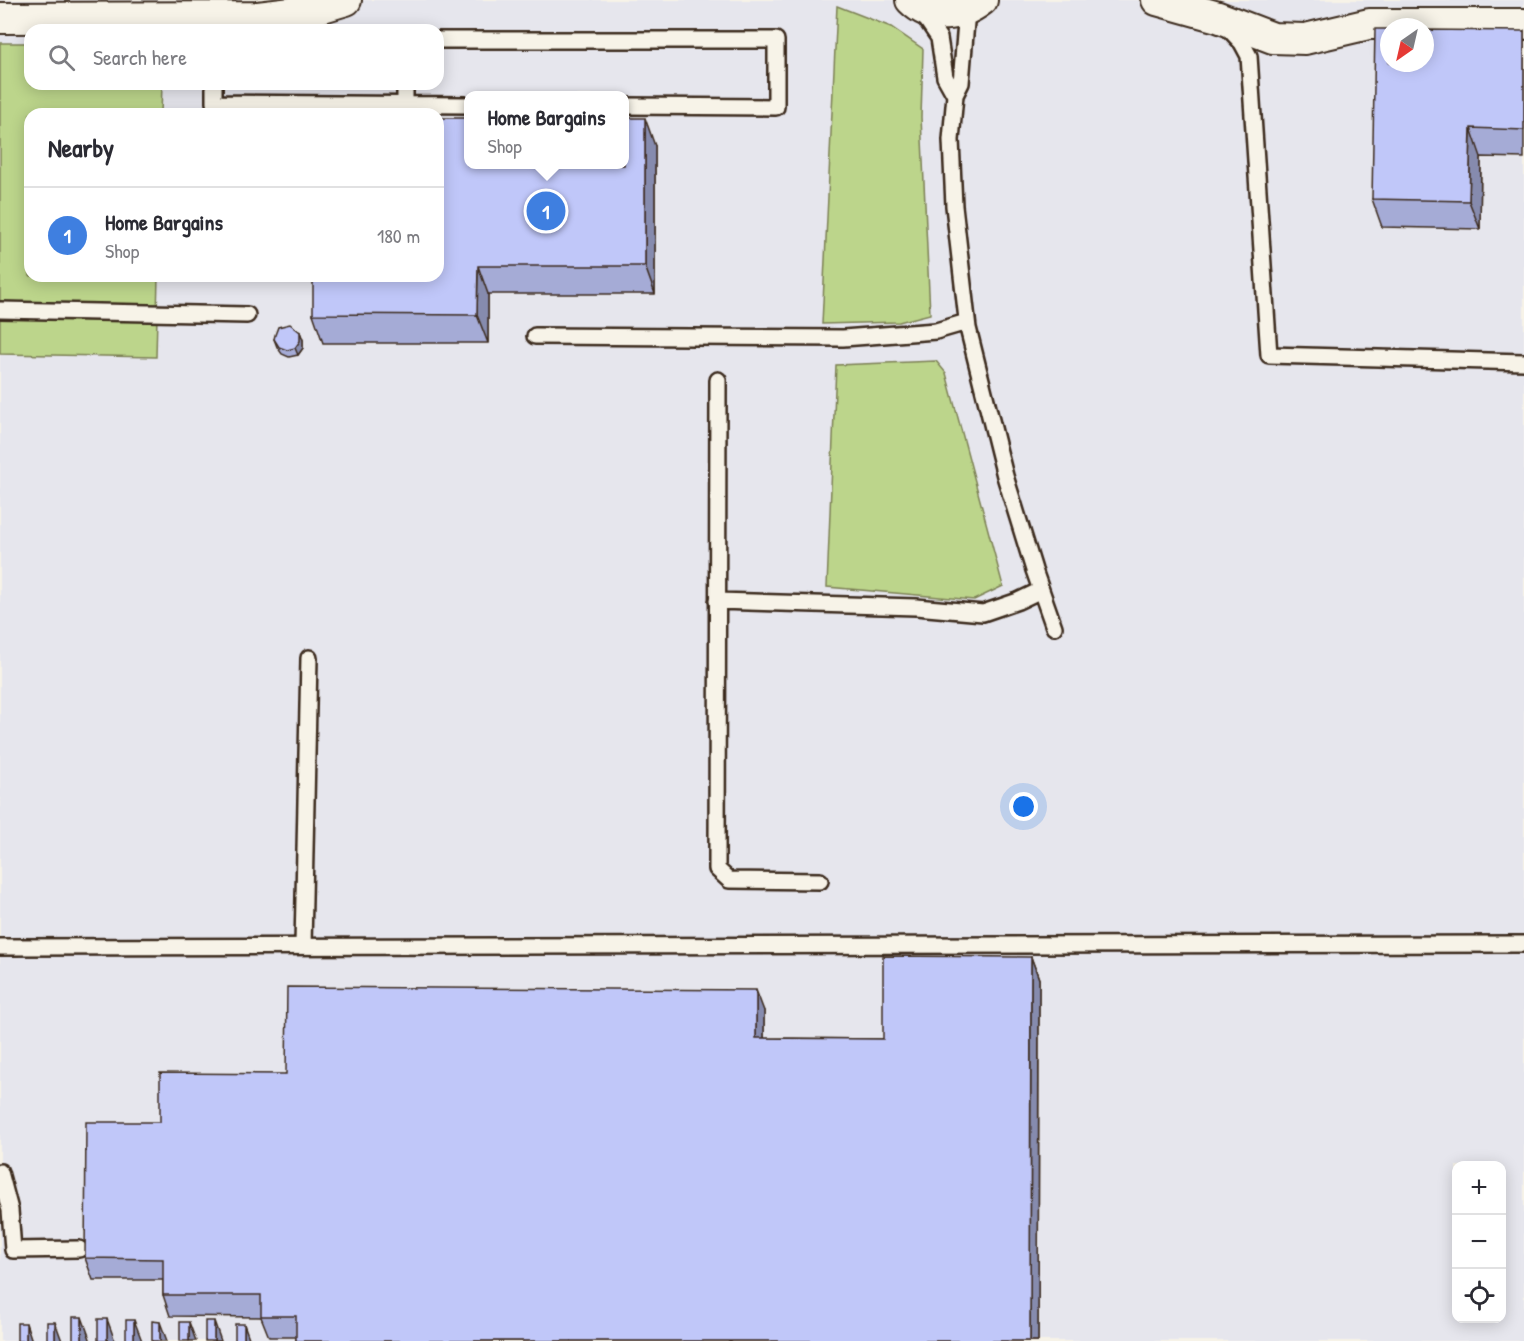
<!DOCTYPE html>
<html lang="en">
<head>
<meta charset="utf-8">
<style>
	body { margin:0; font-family:"Patrick Hand",sans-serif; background:#f7f7f7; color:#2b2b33 }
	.controls { position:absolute; right:18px; bottom:18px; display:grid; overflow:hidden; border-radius:12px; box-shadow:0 3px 15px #0003 }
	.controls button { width:54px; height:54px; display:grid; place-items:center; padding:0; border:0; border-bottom:2px solid #e1e1e2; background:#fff; color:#2b2b33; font:30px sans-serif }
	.compass { position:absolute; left:1380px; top:18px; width:54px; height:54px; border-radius:50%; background:#fff; box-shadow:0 3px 15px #0003; rotate:214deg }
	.you { position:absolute; left:1024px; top:807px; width:21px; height:21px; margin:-15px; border:4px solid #fff; border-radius:50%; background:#1a73e8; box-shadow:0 0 0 9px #1a73e833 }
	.badge { display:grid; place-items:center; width:39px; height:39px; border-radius:50%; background:#b45309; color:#fff; font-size:20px; font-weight:700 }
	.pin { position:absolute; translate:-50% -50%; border:3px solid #fff; box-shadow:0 2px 6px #0006 }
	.popup { position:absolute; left:464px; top:91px; width:165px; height:78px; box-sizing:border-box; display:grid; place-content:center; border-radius:12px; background:#fff; filter:drop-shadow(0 2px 4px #0005); font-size:20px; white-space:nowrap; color:#7c7c81 }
	.popup b { font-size:22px; color:#2b2b33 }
	.popup::after { content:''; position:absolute; left:50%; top:100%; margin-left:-12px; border:12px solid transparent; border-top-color:#fff }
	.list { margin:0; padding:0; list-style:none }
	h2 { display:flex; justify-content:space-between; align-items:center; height:78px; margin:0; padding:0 24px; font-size:26px }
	h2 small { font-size:20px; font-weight:400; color:#7c7c81 }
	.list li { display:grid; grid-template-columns:39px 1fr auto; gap:18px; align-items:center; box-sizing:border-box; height:96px; padding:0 24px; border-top:2px solid #e1e1e2 }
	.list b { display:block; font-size:22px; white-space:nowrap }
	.list p { margin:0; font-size:20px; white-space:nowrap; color:#7c7c81 }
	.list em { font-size:20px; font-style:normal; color:#7c7c81 }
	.icon { flex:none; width:33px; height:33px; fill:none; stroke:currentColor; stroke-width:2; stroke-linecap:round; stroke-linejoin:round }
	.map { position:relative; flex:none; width:1524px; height:1341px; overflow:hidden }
	.search { position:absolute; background:#fff; box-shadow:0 3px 15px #0003; left:24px; top:24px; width:420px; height:66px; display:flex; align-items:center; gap:15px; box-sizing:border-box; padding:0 21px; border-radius:18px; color:#7c7c81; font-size:22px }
	.panel { position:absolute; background:#fff; box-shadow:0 3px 15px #0003; left:24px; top:108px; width:420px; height:174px; border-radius:18px }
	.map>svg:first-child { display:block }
	.built { fill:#e6e6ed; fill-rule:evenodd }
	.green { fill:#bcd58b; stroke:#7c8054; stroke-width:1.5 }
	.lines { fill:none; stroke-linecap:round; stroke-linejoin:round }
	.service-casing { stroke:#3b2a1e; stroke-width:20 }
	.minor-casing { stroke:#3b2a1e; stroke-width:34 }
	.service { stroke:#f7f3e8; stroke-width:15 }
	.minor { stroke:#f7f3e8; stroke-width:30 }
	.wall { fill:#a5abd6; stroke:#3b2a1e; stroke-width:1.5 }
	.shaded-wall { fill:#868bae; stroke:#3b2a1e; stroke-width:1.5 }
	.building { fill:#c0c7f9; stroke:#3b2a1e; stroke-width:1.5 }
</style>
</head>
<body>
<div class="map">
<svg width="1524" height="1341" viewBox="0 0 1524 1341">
	<rect width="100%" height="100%" fill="#f7f3e8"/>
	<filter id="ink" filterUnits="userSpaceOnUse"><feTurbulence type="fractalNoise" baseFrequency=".0167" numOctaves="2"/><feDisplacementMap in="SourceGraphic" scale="12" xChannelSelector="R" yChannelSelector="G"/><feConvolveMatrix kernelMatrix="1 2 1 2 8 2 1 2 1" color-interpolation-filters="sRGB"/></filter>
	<g filter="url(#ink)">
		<path class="built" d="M 0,0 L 1524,0 L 1524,1341 L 0,1341 ZM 1389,27 L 1425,27 L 1425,63 L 1389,63 ZM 30,30 L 438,30 L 438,84 L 30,84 ZM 468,95 L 624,95 L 624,164 L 468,164 ZM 30,114 L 438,114 L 438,276 L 30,276 ZM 1456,1166 L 1502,1166 L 1502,1318 L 1456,1318 Z"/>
		<path class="green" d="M 837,6 L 891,27 L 923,49 L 921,117 L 930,314 L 899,322 L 822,324 Z
			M 0,43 L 30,43 L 30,84 L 162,84 L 161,114 L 30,114 L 30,276 L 158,276 L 156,357 L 0,354 Z
			M 936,361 L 946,373 L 1003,586 L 974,600 L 827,587 L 836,365 Z"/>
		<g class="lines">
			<g class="service-casing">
				<path id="service" d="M 920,10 L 939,38 L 945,77 L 955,95
					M 967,10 L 961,83 L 955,95 L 951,140 L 954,206 L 968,328 L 1005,476 L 1034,570 L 1054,627
					M 1228,28 L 1242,43 L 1249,56 L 1269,355 L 1524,362
					M 438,40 L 776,40 L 776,107 L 624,106
					M 214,84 L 214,103 L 468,105
					M 405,104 L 405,84
					M 0,310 L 247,315
					M 535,336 L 843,338 L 936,331 L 967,322
					M 718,380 L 717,869 L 729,880 L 820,881
					M 717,601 L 916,607 L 983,613 L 1018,601 L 1041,590
					M 303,946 L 309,658
					M 0,947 L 1524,944
					M 0,1172 L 10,1210 L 13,1250 L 79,1249"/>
			</g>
			<g class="minor-casing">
				<path id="minor" d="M 911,0 C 932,21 960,17 982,0
					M 1157,0 L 1218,17 L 1273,38 L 1305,39 L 1369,24 L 1524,24
					M 0,18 L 258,17 L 309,11 L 346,0"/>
			</g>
			<use href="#service" class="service"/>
			<use href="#minor" class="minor"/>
		</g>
		<path class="wall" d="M 1524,31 L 1524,158 L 1481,157 L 1480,229 L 1382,227 L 1372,199 Z
			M 655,146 L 655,294 L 488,294 L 488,343 L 323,343 L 313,314 L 438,276 Z
			M 300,332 L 303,340 L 303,348 L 298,355 L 289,357 L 282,354 L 277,347 L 274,339 Z
			M 1031,957 L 1039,979 L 1038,1341 L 296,1341 L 296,1337 L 269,1337 L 261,1317 L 170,1316 L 163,1295 L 163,1280 L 93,1280 L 85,1258 L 160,1122 L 286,1074 L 764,1011 L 764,1038 L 883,1039 Z"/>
		<path class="shaded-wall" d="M 645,118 L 655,146 L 655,294 L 645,266 Z
			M 1471,128 L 1481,157 L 1480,229 L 1469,201 Z
			M 478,266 L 488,294 L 488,343 L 477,315 Z
			M 300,332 L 303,340 L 303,348 L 298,355 L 295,348 Z
			M 1031,957 L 1039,979 L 1038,1341 L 1030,1341 Z
			M 756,990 L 764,1011 L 764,1060 L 756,1038 Z
			M 82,1317 L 90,1339 L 90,1341 L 82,1341 Z
			M 107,1319 L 115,1341 L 107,1341 Z
			M 134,1320 L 142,1341 L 134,1341 Z
			M 214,1321 L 221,1341 L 214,1341 Z
			M 55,1322 L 62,1341 L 55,1341 Z
			M 160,1322 L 167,1341 L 160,1341 Z
			M 189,1322 L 196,1341 L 189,1341 Z
			M 26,1323 L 32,1341 L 26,1341 Z
			M 244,1324 L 250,1341 L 244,1341 Z"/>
		<path class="building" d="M 1375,29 L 1389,29 L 1389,63 L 1425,63 L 1425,30 L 1524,31 L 1524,130 L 1471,128 L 1469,201 L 1372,199 Z
			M 438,118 L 468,118 L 468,165 L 624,165 L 624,118 L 645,118 L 645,266 L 478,266 L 477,315 L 313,314 L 313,276 L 438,276 Z
			M 290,324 L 300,332 L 300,341 L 295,348 L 287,350 L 279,347 L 274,339 L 275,335 L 278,327 Z
			M 883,956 L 1031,957 L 1030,1341 L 296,1341 L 296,1316 L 261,1316 L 261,1295 L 163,1295 L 163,1259 L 85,1258 L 86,1122 L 160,1122 L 160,1073 L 286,1074 L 287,987 L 756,990 L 756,1038 L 883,1039 Z
			M 73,1317 L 82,1317 L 82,1341 L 73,1341 Z
			M 98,1319 L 107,1319 L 107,1341 L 98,1341 Z
			M 126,1320 L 134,1320 L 134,1341 L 126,1341 Z
			M 152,1321 L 160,1322 L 160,1341 L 152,1341 Z
			M 205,1321 L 214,1321 L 214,1341 L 205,1341 Z
			M 47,1322 L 55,1322 L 55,1341 L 47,1341 Z
			M 180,1322 L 189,1322 L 189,1341 L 180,1341 Z
			M 17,1323 L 26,1323 L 26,1341 L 17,1341 Z
			M 235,1324 L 244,1324 L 244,1341 L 235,1341 Z"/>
	</g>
</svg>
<div class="controls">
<button>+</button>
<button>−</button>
<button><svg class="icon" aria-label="locate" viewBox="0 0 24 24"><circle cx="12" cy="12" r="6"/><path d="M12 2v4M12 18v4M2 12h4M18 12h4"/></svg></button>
</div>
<svg class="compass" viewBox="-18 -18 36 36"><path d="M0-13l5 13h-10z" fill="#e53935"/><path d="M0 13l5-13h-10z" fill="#7c7c81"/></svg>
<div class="you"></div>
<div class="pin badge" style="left:546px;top:211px;background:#3f7fe0">1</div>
<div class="popup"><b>Home Bargains</b>Shop</div>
<div class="search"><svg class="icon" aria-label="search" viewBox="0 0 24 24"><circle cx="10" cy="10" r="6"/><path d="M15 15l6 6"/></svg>Search here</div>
<section class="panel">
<h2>Nearby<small></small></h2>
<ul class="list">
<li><span class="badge" style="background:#3f7fe0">1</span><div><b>Home Bargains</b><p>Shop</p></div><em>180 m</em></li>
</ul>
</section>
</div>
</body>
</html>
